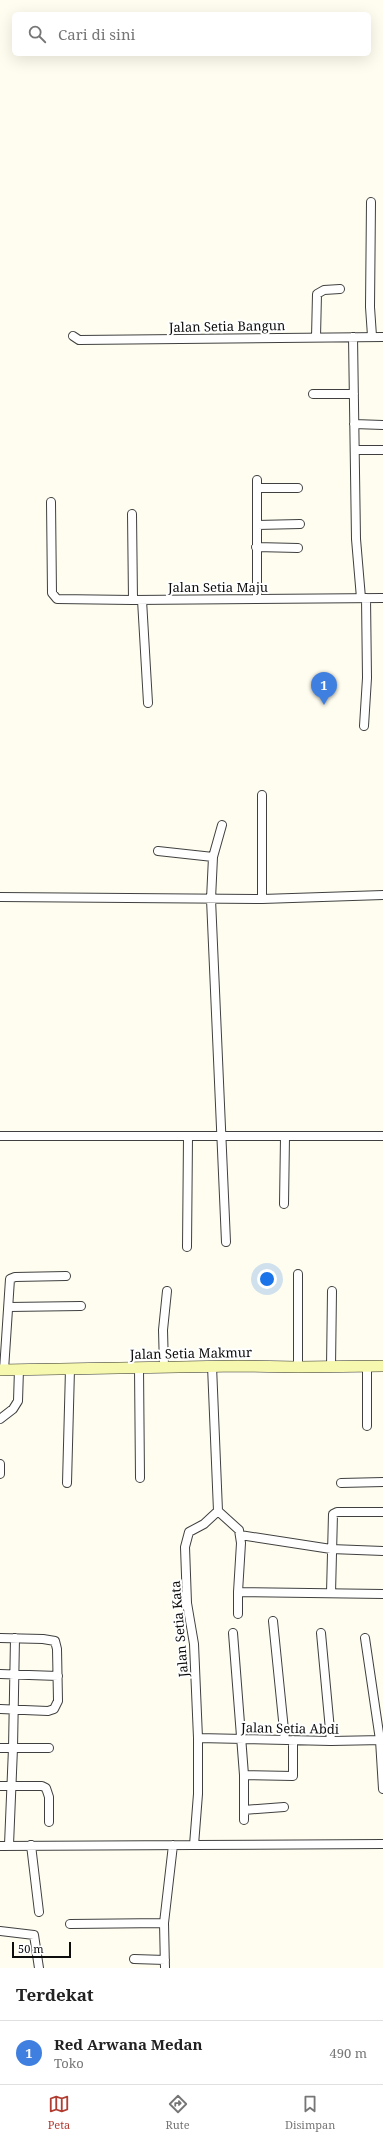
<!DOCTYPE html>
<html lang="id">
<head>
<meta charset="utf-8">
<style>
	body { margin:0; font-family:"Noto Serif",serif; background:#f2f2f2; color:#222 }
	.scale { position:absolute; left:12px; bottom:10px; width:59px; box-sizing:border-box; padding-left:4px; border:2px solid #0d0d0d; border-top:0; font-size:11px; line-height:14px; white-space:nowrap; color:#0d0d0d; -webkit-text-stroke:3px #fff; paint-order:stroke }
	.you { position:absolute; left:267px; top:1279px; width:14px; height:14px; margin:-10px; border:3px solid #fff; border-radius:50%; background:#1a73e8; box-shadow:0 0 0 6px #1a73e833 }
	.badge { display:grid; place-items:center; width:26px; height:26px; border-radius:50%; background:#b13c31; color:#fff; font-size:13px; font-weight:700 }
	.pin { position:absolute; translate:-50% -33px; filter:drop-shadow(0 1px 2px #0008) }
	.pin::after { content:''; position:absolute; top:21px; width:14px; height:12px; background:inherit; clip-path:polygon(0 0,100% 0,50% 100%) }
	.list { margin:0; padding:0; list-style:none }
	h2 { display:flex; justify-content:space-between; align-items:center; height:52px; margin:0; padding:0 16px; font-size:17px }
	h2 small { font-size:13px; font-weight:400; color:#767676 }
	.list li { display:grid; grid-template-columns:26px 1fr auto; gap:12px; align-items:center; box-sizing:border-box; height:64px; padding:0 16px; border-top:1px solid #e0e0e0 }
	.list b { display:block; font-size:15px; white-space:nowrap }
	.list p { margin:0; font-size:13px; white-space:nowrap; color:#767676 }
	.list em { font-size:13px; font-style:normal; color:#767676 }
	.icon { flex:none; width:22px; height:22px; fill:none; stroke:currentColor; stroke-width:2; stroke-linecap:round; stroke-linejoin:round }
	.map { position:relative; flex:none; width:383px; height:1968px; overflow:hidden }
	.search { position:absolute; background:#fff; box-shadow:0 4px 16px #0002; left:12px; right:12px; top:12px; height:44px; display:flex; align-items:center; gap:10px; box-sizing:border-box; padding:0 14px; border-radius:6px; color:#767676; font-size:15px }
	.sheet { height:116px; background:#fff }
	nav { display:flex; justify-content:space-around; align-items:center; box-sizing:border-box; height:56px; border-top:1px solid #e0e0e0; background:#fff; font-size:11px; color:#767676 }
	nav a { display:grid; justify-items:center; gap:2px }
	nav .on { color:#b13c31 }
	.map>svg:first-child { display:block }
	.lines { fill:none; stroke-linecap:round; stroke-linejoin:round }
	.street-casing { stroke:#404040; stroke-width:10 }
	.secondary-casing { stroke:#2f2f2f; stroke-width:12 }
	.street { stroke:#fff; stroke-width:8 }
	.secondary { stroke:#f7f8b0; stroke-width:11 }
	.labels { text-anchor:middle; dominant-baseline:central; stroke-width:4; stroke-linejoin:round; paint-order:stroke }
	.street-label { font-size:13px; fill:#0d0d0d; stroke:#fff }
</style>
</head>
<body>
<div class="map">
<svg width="383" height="1968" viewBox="0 0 383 1968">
	<rect width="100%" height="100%" fill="#fefdef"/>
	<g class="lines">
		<g class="street-casing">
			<path id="street" d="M 371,202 L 370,307 L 372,336
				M 73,336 L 79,340 L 383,337
				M 316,337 L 317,294 L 324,290 L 340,289
				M 353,337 L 356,539 L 361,598
				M 313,394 L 354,394
				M 354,424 L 383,425
				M 355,450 L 383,450
				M 257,480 L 257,599
				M 257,488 L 298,488
				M 51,502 L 52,593 L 57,599 L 133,600 L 383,598
				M 132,514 L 133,600
				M 257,525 L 300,524
				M 256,547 L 298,548
				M 142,600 L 148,703
				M 364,726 L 367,678 L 366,598
				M 222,825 L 213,857 L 211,899 L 226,1242
				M 158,851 L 213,857
				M 0,897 L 262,899 L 383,895
				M 262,899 L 262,795
				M 0,1136 L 383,1136
				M 284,1204 L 285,1137
				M 187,1247 L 188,1137
				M 298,1274 L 298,1367
				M 9,1307 L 81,1306
				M 367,1366 L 367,1426
				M 164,1367 L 163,1330 L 167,1291
				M 331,1367 L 332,1291
				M 139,1368 L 140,1478
				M 4,1370 L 10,1279 L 15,1277 L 66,1276
				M 0,1419 L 13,1409 L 18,1401 L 19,1369
				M 0,1464 L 0,1474
				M 67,1483 L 70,1369
				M 341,1483 L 383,1482
				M 218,1511 L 239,1530 L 241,1543 L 238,1592 L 383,1594
				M 240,1535 L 331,1549 L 383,1551
				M 331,1593 L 333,1514 L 337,1512 L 383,1512
				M 238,1614 L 238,1592
				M 273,1621 L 285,1740
				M 233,1633 L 244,1775 L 244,1810 L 284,1807
				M 321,1633 L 331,1741
				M 0,1638 L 43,1639 L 55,1641 L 57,1649 L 58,1701 L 54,1709 L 48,1711 L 0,1709
				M 365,1638 L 380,1740 L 383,1789
				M 0,1674 L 58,1676
				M 198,1738 L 331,1741 L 383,1740
				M 0,1748 L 13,1748 L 15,1638
				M 244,1775 L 293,1776 L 293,1740
				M 0,1786 L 42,1786 L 46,1788 L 49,1797 L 49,1822
				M 244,1820 L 244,1810
				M 9,1845 L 13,1748 L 49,1748
				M 31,1845 L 39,1912
				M 194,1845 L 383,1844
				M 0,1846 L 194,1845 L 198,1794 L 198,1738 L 194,1644 L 187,1603 L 185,1547 L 189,1532 L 204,1524 L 218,1511 L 212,1366
				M 70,1924 L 164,1923
				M 0,1931 L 34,1935 L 39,1968
				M 134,1959 L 165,1960
				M 165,1968 L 164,1923 L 173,1845"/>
		</g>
		<g class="secondary-casing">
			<path id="secondary" d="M 0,1370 L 238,1366 L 298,1367 L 383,1366"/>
		</g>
		<use href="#street" class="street"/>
		<use href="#secondary" class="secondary"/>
	</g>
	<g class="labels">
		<g class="street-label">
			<text transform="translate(227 326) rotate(-1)">Jalan Setia Bangun</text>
			<text x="218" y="587">Jalan Setia Maju</text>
			<text transform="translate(191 1353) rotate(-1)">Jalan Setia Makmur</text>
			<text transform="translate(179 1629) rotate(-95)">Jalan Setia Kata</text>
			<text transform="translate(290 1728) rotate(1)">Jalan Setia Abdi</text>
		</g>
	</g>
</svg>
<div class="scale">50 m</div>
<div class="you"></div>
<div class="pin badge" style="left:324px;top:705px;background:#3f7fe0">1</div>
<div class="search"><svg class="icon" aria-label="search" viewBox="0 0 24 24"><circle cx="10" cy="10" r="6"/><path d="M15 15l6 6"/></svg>Cari di sini</div>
</div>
<section class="sheet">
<h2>Terdekat<small></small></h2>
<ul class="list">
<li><span class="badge" style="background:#3f7fe0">1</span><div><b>Red Arwana Medan</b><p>Toko</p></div><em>490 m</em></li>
</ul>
</section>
<nav>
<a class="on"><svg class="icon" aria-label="map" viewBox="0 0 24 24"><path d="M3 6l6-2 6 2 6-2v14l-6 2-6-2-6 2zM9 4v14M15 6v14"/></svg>Peta</a>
<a><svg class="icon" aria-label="directions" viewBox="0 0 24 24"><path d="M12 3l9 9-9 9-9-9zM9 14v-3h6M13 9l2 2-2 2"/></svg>Rute</a>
<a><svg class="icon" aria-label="saved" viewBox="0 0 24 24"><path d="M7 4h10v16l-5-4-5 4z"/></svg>Disimpan</a>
</nav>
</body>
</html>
